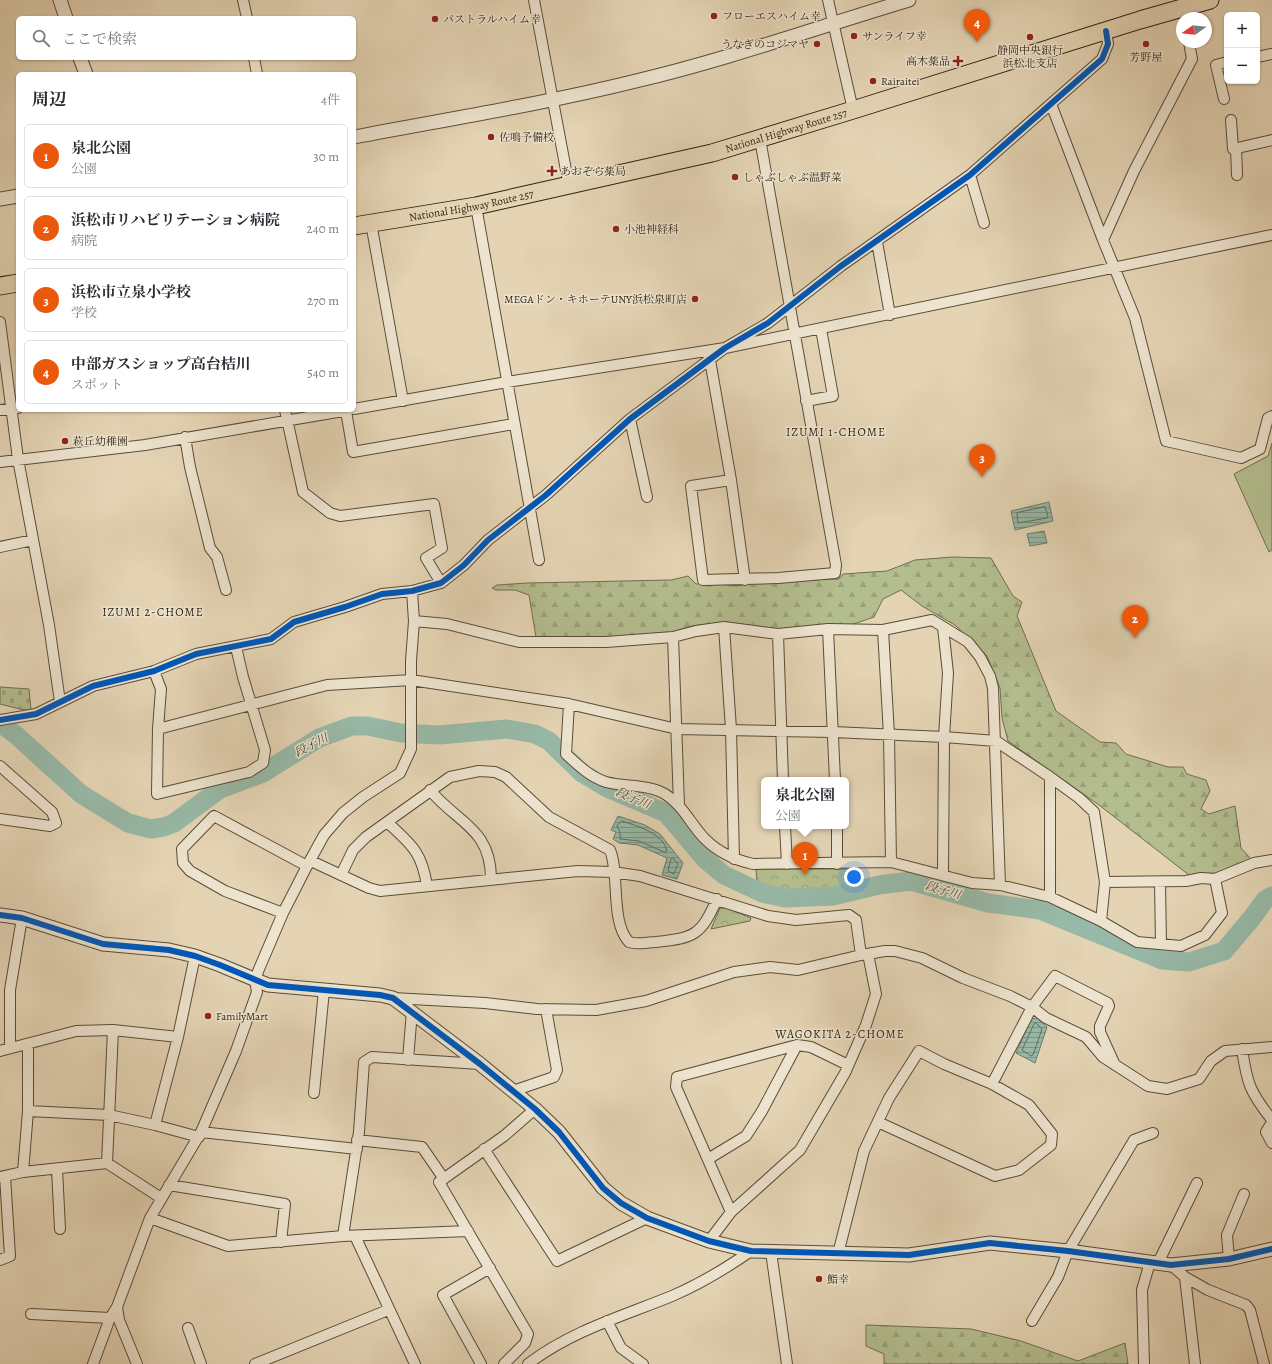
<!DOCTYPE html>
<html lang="ja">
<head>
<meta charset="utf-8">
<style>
	body { margin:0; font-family:Alegreya,"Noto Serif JP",serif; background:#f7f7f7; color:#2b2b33 }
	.controls { position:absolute; right:12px; top:12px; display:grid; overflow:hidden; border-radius:6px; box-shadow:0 1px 3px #0004 }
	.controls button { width:36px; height:36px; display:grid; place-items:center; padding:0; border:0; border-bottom:1px solid #e1e1e2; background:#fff; color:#2b2b33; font:20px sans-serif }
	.compass { position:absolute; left:1176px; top:12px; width:36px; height:36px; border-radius:50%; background:#fff; box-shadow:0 1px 3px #0004; rotate:256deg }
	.you { position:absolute; left:854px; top:877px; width:14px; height:14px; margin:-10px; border:3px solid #fff; border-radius:50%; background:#1a73e8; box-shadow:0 0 0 6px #1a73e833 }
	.badge { display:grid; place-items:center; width:26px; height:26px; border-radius:50%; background:#ea580c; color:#fff; font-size:13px; font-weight:700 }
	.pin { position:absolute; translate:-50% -33px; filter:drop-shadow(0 1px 2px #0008) }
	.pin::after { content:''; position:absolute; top:21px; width:14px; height:12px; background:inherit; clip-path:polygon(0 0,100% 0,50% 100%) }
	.popup { position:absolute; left:761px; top:777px; width:88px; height:52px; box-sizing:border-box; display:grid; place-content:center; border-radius:6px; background:#fff; filter:drop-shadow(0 1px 3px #0005); font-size:13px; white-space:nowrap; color:#7c7c81 }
	.popup b { font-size:15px; color:#2b2b33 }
	.popup::after { content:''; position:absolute; left:50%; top:100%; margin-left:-8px; border:8px solid transparent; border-top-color:#fff }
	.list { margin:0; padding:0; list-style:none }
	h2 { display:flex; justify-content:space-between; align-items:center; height:52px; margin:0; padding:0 16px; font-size:17px }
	h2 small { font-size:13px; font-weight:400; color:#7c7c81 }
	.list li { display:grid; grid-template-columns:26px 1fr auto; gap:12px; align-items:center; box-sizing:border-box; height:64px; margin:0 8px 8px; padding:0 8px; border:1px solid #e1e1e2; border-radius:6px }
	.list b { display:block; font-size:15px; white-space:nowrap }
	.list p { margin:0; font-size:13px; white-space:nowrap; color:#7c7c81 }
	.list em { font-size:13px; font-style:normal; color:#7c7c81 }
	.icon { flex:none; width:22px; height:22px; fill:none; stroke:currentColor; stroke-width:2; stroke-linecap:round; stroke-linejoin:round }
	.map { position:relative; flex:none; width:1272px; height:1364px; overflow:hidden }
	.search { position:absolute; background:#fff; box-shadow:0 1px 3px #0004; left:16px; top:16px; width:340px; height:44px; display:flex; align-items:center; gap:10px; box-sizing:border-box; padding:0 14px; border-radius:6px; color:#7c7c81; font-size:15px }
	.panel { position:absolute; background:#fff; box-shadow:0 1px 3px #0004; left:16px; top:72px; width:340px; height:340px; border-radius:6px }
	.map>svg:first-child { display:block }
	.green { fill:#b3bd8e; stroke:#706e4f }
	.forest { fill:url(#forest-firs); stroke:#706e4f }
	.cemetery { fill:url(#cemetery-stones); stroke:#706e4f }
	.park { fill:url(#park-crowns); stroke:#706e4f }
	.water { fill:url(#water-rules); stroke:#6c7b6b }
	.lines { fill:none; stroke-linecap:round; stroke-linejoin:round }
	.shore { stroke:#626c5c; stroke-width:1 }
	.river { stroke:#97b9a7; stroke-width:19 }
	.minor-casing { stroke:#5a4c39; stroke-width:12 }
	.tertiary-casing { stroke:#5a4c39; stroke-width:15 }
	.trunk-casing { stroke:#2c1f10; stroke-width:19 }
	.minor { stroke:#ede3ce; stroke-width:10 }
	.tertiary { stroke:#ede3ce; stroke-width:13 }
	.trunk { stroke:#e4d4b4; stroke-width:17 }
	.cycleway-casing { stroke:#ede3ce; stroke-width:8 }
	.cycleway { stroke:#0057b8; stroke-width:6 }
	.poi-dot { fill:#8f2418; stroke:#ede3ce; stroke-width:1.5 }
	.labels { text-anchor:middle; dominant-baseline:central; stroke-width:3; stroke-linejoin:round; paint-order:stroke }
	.poi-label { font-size:11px; fill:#2c1f10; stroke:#ede3ce; text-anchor:start }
	.street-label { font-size:11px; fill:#2c1f10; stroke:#ede3ce }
	.neighbourhood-label { font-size:12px; letter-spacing:1px; fill:#2c1f10; stroke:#ede3ce }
	.water-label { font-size:12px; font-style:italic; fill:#4c4d3d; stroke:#ede3ce }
</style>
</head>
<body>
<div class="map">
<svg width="1272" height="1364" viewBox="0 0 1272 1364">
	<defs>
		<pattern id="forest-firs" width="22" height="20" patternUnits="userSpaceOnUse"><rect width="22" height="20" fill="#b3bd8e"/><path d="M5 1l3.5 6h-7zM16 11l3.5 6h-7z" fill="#9aa279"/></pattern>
		<pattern id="cemetery-stones" width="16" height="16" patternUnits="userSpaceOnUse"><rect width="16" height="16" fill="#b3bd8e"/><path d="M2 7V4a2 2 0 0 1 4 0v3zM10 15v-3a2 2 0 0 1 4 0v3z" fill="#9aa279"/></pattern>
		<pattern id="park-crowns" width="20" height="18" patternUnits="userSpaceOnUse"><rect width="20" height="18" fill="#b3bd8e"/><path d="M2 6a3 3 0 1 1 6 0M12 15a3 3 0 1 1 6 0" fill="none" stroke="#9aa279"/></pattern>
		<pattern id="water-rules" width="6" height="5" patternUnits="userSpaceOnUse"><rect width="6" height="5" fill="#97b9a7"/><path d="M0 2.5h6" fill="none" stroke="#7b9687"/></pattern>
	</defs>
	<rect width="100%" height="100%" fill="#e4d4b4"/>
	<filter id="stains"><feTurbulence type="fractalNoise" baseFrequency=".005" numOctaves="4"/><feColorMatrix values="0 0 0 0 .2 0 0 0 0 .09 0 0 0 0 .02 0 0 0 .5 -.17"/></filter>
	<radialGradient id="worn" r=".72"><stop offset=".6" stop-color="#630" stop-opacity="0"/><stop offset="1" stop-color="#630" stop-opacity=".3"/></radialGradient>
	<path class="green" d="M 1272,443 L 1272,550 L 1269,552 L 1234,474 L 1268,456 Z"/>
	<path class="forest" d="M 952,557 L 991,558 L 1013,596 L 1022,602 L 1017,616 L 1056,711 L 1100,742 L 1116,743 L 1126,754 L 1168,767 L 1183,767 L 1187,774 L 1206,780 L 1210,791 L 1201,809 L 1209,814 L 1235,806 L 1241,848 L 1251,859 L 1216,873 L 1189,875 L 1099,805 L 1008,741 L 1002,718 L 1000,688 L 987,656 L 955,625 L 922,606 L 901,590 L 883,599 L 874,617 L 851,625 L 778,629 L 727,622 L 691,626 L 664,635 L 591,639 L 536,637 L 529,595 L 515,590 L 496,590 L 492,588 L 497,585 L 528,583 L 671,580 L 688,576 L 696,584 L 721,582 L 736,586 L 766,581 L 839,579 L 843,574 L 887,571 L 915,560 Z
		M 866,1325 L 971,1329 L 1021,1341 L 1078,1361 L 1125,1343 L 1128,1364 L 884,1364 L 884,1354 L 866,1346 Z"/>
	<path class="cemetery" d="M 0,687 L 29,689 L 31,710 L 24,710 L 0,704 Z"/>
	<path class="park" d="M 756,869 L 852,869 L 854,882 C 848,884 842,888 836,889 C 811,895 780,891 757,882 Z
		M 720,908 L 727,908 L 751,918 L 750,921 L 711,929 Z"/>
	<path class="water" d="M 1049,502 L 1053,521 L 1015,530 L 1011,511 Z
		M 1044,531 L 1047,543 L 1030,546 L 1027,534 Z
		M 618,816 L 645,825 L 660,834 L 683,863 L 677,879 L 662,875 L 667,858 L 638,845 L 619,843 L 613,839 L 616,832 L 611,830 Z
		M 1037,1018 L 1047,1027 L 1035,1063 L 1016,1053 L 1031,1019 Z"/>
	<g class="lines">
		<path class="shore" d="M 1045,507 L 1048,516 L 1047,518 L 1018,523 L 1017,513 Z
			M 622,821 C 637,826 663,833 667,851 L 664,852 L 639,841 L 620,839 L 620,832 L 617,826 Z
			M 673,858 L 678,864 L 674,874 L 668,871 L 671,859 Z
			M 1036,1023 L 1042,1029 L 1033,1055 L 1031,1056 L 1022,1050 L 1034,1024 Z"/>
		<path class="river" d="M 0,723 L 16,735 L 81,794 L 128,823 L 151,829 L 164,827 L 174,823 L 220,789 L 263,773 L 319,738 L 352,726 L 368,726 L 401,733 L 439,735 L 507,729 L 535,734 L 549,741 L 582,773 L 605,787 L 666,813 L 706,860 L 724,875 L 762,893 L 785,898 L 833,896 L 879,885 L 911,881 L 988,903 L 1040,910 L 1162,960 L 1189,962 L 1224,951 L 1251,919 L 1265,900 L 1272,896"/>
		<g class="minor-casing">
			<path id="minor" d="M 243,0 L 247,18
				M 534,0 L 569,186
				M 828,0 L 853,110
				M 1189,42 L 1192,59 L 1134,171 L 1103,240 L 1135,318 L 1166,441 L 1241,458 L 1260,449 L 1268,418 L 1272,416
				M 1257,57 L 1272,54
				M 254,58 L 257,74
				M 1224,99 L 1216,65 L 1227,62
				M 1051,104 L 1103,240
				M 1231,120 L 1233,149 L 1272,140
				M 1236,148 L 1237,175
				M 970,175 L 984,223
				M 476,206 L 539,560
				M 371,223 L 403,401
				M 877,242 L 890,315
				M 0,322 L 18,459 L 49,625 L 60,702
				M 710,360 L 731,480 L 745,580
				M 806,401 L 833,396 L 821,329
				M 354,409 L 507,382 L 725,348 L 1272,235
				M 0,410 L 18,408
				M 285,410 L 303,492 L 330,513 L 340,516 L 434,504 L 442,548 L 426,558 L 441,583
				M 346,411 L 353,452 L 514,424
				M 630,419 L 647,497
				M 185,437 L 190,467 L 210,548 L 217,557 L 226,590
				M 0,462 L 145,445 L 349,410
				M 731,480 L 691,486 L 703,580 L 778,578 L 835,573 L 836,565 L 760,139
				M 0,547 L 33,540
				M 414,621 L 447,624 L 519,642 L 606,642 L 673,637 L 696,631 L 724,627 L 778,634
				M 724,627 L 731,729 L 734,859
				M 943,627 L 948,673 L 944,737 L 943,874
				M 883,630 L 889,735 L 891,862
				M 673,637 L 679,805
				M 154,671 L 161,689 L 158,729 L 327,685 L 411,680 L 569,704 L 677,729 L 833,732 L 944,737 L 996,741 L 1050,777 L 1050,897 L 1000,885
				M 569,704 L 566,754 C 578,765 590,777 606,782 C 625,787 648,784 665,794 C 683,805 691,825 705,839 C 719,853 735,860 753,864 L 891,862 L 972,883 L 1000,885 L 993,688 L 990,676 L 980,657 L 968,642 L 932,620 L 883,630 L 828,629 L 835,780
				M 0,720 L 36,714 L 93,686 L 154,671 L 196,654 L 271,639 L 294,622 L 345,607 L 382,594 L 412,591 L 441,583 L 464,565 L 488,540 L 546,495 L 630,419 L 725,348 L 768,323 L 841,266 L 970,175 L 1102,59 L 1108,44 L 1106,31
				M 158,729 L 157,794 L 249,772 L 263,763 L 265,750 L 243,677 L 236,647
				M 0,766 L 52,812 L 56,823 L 50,826 L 0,819
				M 783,780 L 778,634 L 828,629
				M 430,790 C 457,823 491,828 491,879
				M 387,822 C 411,844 422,852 427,886
				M 785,826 L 787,864
				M 837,826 L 837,864
				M 311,861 L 369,888 L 380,891 L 578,871 L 613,872 L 640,876 L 768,916 L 796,920 L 849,915 L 856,920 L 861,955
				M 341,875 L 353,850 L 366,837 L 450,777 L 479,771 L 495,772 L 506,777 L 549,817 L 610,850 C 620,874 610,922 629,942 C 637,945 647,942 656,942 C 695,938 701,935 717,899
				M 1105,882 L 1186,881 L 1201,878 L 1215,879 L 1254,863 L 1272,860
				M 1160,882 L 1161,944
				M 1050,897 L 1101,921 L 1105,882 L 1094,812 L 1079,798 L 1050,777
				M 283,913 L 225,891 L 190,871 L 183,863 L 182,849 L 214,816 L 307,866
				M 1101,921 L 1137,942 L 1181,946 L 1205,935 L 1222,913 L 1215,879
				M 393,998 L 485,1003 L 537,1009 L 596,1010 L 646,1001 L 734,972 L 770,967 L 798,970 L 861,955 L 885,951 L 895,951 L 922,958 L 963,978 L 1010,996 L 1032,1007 L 1046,1018 L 1086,1037 L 1103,1057 L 1148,1086 L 1167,1089 L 1199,1079 L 1211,1061 L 1225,1051 L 1272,1047
				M 10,1047 L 10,990 L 22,918
				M 1242,1049 C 1247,1084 1250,1092 1272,1120
				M 0,1051 L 76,1031 L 113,1030
				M 408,1060 L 412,1011
				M 992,1084 L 1032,1007 L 1055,976 L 1108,1003 L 1109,1006 L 1100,1026 L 1100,1032 L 1115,1065
				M 513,1091 L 554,1077 L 557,1070 L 546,1009
				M 314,1093 L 324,990
				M 28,1111 L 109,1115 L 155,1125 L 199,1137
				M 1272,1122 L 1266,1132 L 1272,1143
				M 155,1125 L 178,1037
				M 201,1132 L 357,1149
				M 357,1140 L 422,1147 L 444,1179
				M 484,1149 L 557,1261 L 647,1218
				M 708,1159 L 746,1136 L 762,1111 L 797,1045
				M 107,1163 L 113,1030 L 178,1037 L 195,956
				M 57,1169 L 60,1229
				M 23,1172 L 28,1111 L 28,1044
				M 0,1177 L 23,1172 L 107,1163 L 161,1198
				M 169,1185 L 285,1204 L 281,1242
				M 731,1212 L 676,1087 L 677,1077 L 797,1045 L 811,1047 L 848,1065
				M 150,1218 L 228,1246 L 343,1236 L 468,1231
				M 343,1236 L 359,1132 L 364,1062 L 372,1057 L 480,1064
				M 355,1236 L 415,1364
				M 709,1241 L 731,1212 L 800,1150 L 845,1073 L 866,1025 L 876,994 L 868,954
				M 771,1252 L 787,1364
				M 838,1254 L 864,1151 L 889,1098 L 919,1051 L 944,1064 L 992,1084 L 1029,1105 L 1052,1134 L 1051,1145 L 1019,1170 L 995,1176 L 878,1122
				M 1229,1259 L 1227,1235 L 1244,1194
				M 0,1260 L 10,1256 L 5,1176
				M 1158,1263 L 1197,1183
				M 1171,1265 L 1185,1277 L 1208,1290 L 1246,1305 L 1250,1310 L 1264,1364
				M 1185,1277 L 1195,1364
				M 117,1307 L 119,1320 L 137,1364
				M 31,1314 L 110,1318
				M 607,1321 L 621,1348 L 643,1364
				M 1032,1321 L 1058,1277 L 1068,1251 L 1134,1140 L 1153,1133
				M 188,1328 L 201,1364
				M 93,1364 L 110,1318 L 117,1307 L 150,1218 L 201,1132 L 236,1051 L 257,992 L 255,980 L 259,969 L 283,913 L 307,866 L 324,835 L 343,813 L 363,797 L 400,773 L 411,749 L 411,661 L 414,621 L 412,591
				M 255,1364 L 388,1310
				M 481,1364 L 443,1295 L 490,1268
				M 504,1364 L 525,1343 L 528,1334 L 439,1182 L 504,1136 L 535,1109
				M 528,1364 C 571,1331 623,1316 672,1296 C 700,1284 725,1269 751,1251
				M 1144,1364 L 1142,1290 L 1150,1262"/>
		</g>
		<g class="tertiary-casing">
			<path id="tertiary" d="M 60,0 L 66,18
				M 80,58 L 86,74
				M 354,137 C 448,119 543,104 636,81 C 729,59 818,27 909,0
				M 0,199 L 18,196
				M 0,915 L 22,918 L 103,944 L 169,950 L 195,956 L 220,965 L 268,985 L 380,995 L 393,998 L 480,1064 L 535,1109 L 559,1132 L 603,1188 L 621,1203 L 647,1218 L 709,1241 L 751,1251 L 909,1255 L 990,1243 L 1068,1251 L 1171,1265 L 1229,1259 L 1272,1249"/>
		</g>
		<g class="trunk-casing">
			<g id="trunk">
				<path id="s1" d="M 354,226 L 476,206 L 712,153 L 853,110 L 1140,20 L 1210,0"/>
				<path d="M 0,286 L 18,283"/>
			</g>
		</g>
		<use href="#minor" class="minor"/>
		<use href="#tertiary" class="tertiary"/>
		<use href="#trunk" class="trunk"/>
		<g class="cycleway-casing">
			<path id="cycleway" d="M 0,720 L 36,714 L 93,686 L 154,671 L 196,654 L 271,639 L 294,622 L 345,607 L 382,594 L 412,591 L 441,583 L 464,565 L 488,540 L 546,495 L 630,419 L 725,348 L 768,323 L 841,266 L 970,175 L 1102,59 L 1108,44 L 1106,31
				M 0,915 L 22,918 L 103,944 L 169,950 L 195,956 L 220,965 L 268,985 L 380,995 L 393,998 L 480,1064 L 535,1109 L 559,1132 L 603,1188 L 621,1203 L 647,1218 L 709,1241 L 751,1251 L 909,1255 L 990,1243 L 1068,1251 L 1171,1265 L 1229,1259 L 1272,1249"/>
		</g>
		<use href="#cycleway" class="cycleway"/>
	</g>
	<g class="poi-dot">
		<circle cx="714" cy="16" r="4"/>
		<circle cx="435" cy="19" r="4"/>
		<circle cx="854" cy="36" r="4"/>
		<circle cx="1030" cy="37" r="4"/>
		<circle cx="817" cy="44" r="4"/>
		<circle cx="1146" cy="44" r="4"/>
		<path d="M956 55h4v4h4v4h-4v4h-4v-4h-4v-4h4z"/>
		<circle cx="873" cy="81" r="4"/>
		<circle cx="491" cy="137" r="4"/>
		<path d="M550 165h4v4h4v4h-4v4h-4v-4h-4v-4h4z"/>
		<circle cx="735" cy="177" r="4"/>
		<circle cx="616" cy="229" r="4"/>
		<circle cx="695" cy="299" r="4"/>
		<circle cx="65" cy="441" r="4"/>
		<circle cx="208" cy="1016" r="4"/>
		<circle cx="819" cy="1279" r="4"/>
	</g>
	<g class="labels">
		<g class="poi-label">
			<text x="722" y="16">フローエスハイム幸</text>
			<text x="443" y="19">パストラルハイム幸</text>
			<text x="862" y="36">サンライフ幸</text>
			<text x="809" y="44" text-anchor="end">うなぎのコジマヤ</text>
			<text x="1030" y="50" text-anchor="middle">静岡中央銀行<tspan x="1030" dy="13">浜松北支店</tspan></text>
			<text x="1146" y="57" text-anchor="middle">芳野屋</text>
			<text x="950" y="61" text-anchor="end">高木薬品</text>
			<text x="881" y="81">Rairaitei</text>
			<text x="499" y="137">佐鳴予備校</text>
			<text x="560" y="171">あおぞら薬局</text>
			<text x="743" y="177">しゃぶしゃぶ温野菜</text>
			<text x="624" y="229">小池神経科</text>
			<text x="687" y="299" text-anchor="end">MEGAドン・キホーテUNY浜松泉町店</text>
			<text x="73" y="441">萩丘幼稚園</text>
			<text x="216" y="1016">FamilyMart</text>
			<text x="827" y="1279">鮨幸</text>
		</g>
		<g class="street-label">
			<text stroke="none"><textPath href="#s1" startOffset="443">National Highway Route 257</textPath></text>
			<text stroke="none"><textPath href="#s1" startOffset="119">National Highway Route 257</textPath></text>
		</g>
		<g class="neighbourhood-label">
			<text x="836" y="432">IZUMI 1-CHOME</text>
			<text x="153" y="612">IZUMI 2-CHOME</text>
			<text x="840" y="1034">WAGOKITA 2-CHOME</text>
		</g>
		<g class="water-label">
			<text transform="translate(311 745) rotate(-28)">段子川</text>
			<text transform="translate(633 798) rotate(23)">段子川</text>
			<text transform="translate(943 890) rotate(16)">段子川</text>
		</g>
	</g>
	<rect width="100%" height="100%" filter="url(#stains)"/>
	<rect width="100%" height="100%" fill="url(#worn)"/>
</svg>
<div class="controls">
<button>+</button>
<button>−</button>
</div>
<svg class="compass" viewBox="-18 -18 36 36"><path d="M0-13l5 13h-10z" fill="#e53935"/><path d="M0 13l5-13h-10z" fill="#7c7c81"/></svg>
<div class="you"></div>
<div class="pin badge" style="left:805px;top:875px">1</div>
<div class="popup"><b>泉北公園</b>公園</div>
<div class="pin badge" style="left:1135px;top:638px">2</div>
<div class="pin badge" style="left:982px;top:477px">3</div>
<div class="pin badge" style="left:977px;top:42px">4</div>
<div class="search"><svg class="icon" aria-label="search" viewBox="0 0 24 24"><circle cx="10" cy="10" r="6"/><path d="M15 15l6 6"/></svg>ここで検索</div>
<section class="panel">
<h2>周辺<small>4件</small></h2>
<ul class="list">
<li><span class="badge">1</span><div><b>泉北公園</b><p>公園</p></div><em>30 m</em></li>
<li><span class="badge">2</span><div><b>浜松市リハビリテーション病院</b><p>病院</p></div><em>240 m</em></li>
<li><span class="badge">3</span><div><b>浜松市立泉小学校</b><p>学校</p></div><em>270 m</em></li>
<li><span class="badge">4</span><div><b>中部ガスショップ高台桔川</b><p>スポット</p></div><em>540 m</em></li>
</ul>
</section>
</div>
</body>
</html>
